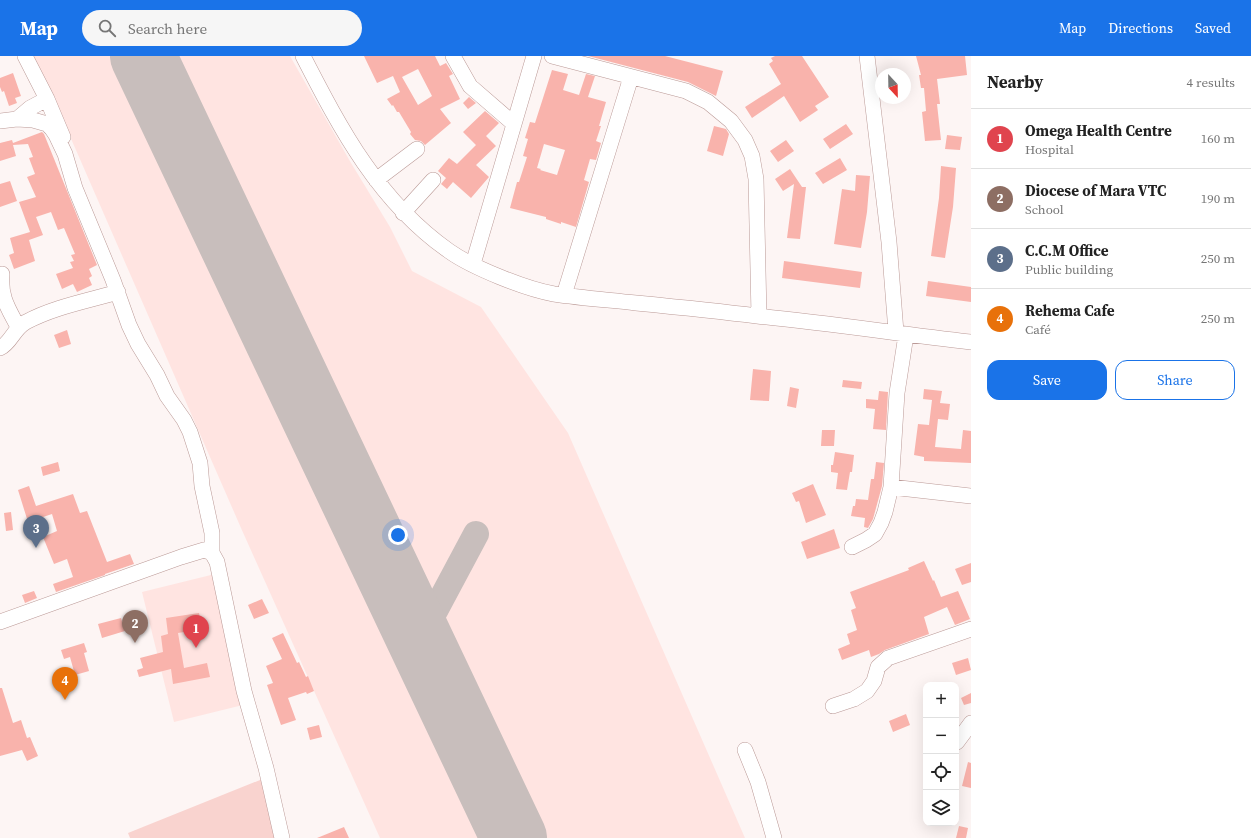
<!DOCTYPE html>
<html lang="en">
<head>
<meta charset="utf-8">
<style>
	body { margin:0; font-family:"Source Serif 4",serif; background:#f6f6f6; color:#222 }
	.controls { position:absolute; right:12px; bottom:12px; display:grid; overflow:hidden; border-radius:8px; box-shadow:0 4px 16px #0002 }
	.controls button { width:36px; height:36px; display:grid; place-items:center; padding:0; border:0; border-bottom:1px solid #e0e0e0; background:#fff; color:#222; font:20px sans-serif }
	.compass { position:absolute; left:875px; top:12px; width:36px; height:36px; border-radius:50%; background:#fff; box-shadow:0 4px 16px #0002; rotate:158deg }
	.you { position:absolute; left:398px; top:479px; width:14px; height:14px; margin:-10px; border:3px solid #fff; border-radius:50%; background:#1a73e8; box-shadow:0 0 0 6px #1a73e833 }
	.badge { display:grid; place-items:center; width:26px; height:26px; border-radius:50%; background:#1a73e8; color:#fff; font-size:13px; font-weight:700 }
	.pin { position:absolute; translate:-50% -33px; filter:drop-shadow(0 1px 2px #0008) }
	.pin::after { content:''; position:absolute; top:21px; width:14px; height:12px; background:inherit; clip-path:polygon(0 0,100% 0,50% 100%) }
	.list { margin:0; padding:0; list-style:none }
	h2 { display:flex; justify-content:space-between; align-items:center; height:52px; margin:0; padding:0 16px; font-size:17px }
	h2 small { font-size:13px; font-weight:400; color:#767676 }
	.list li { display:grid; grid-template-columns:26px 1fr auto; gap:12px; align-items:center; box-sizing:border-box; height:60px; padding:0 16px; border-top:1px solid #e0e0e0 }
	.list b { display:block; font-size:15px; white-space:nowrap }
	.list p { margin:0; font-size:13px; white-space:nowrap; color:#767676 }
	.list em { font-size:13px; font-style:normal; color:#767676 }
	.actions { display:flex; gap:8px; padding:12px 16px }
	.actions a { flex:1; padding:9px 0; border:1px solid #1a73e8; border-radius:12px; text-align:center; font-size:14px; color:#1a73e8 }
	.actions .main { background:#1a73e8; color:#fff }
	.icon { flex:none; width:22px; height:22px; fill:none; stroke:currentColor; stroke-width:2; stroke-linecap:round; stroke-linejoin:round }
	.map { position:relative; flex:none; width:971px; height:782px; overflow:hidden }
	header { display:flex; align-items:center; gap:24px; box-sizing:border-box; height:56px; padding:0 20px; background:#1a73e8; color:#fff }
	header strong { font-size:19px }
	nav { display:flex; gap:22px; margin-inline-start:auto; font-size:14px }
	.search { width:280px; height:36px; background:#f6f6f6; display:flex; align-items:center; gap:10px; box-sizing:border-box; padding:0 14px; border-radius:22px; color:#767676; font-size:15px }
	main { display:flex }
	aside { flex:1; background:#fff }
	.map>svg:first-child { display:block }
	.built { fill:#ffe4e1 }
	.green { fill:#f9d3cf }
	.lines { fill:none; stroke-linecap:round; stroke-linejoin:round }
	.taxiway { stroke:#c8bebc; stroke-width:26 }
	.runway { stroke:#c8bebc; stroke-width:66 }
	.building { fill:#f9b3ac; fill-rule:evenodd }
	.minor-casing { stroke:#bb9a97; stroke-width:16 }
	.minor { stroke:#fff; stroke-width:15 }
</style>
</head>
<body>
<header>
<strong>Map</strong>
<div class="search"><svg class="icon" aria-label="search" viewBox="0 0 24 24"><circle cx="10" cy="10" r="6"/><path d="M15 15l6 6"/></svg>Search here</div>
<nav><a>Map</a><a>Directions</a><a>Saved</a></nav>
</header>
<main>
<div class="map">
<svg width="971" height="782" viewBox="0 0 971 782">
	<rect width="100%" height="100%" fill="#fdf5f4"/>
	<path class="built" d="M 31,0 L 290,0 L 351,107 L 390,171 L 412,215 L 481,251 L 568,377 L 745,782 L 380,782 L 241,472 L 55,46 Z
		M 219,517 L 251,647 L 174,666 L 142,536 Z"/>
	<path class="green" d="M 270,720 L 284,782 L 130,782 L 128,777 Z"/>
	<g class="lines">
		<path class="taxiway" d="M 420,583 L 476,478"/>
		<path class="runway" d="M 143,0 L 514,782"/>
	</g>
	<path class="building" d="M 364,0 L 435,0 L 440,10 L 446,7 L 453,18 L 449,20 L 460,43 L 440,53 L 451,67 L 425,89 L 421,85 L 415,84 L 410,78 L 411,76 L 399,56 L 397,56 L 393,49 L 392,50 L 387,43 L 400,36 L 393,20 L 377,27 ZM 418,13 L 432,40 L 418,49 L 402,21 Z
		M 588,0 L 665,0 L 723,15 L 716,40 L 688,26 Z
		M 775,0 L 802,0 L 829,41 L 815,50 L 818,54 L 800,66 L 784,40 L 752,62 L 745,51 L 781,28 L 769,8 L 773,5 L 771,2 Z
		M 916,0 L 965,0 L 967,19 L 937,23 L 940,48 L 937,48 L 941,84 L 925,85 L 922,56 L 926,55 L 924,32 L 921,32 L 919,19 L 921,19 Z
		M 552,14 L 568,18 L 563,34 L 579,39 L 586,18 L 595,20 L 588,41 L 606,46 L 599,70 L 601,70 L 596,85 L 601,87 L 596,104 L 590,103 L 584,124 L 589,126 L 576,171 L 561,166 L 561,168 L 546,163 L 546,161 L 510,152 L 517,126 L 519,126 L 527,101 L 523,100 L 528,83 L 525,82 L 530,66 L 535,67 ZM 544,88 L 565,94 L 557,119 L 540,114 L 541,113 L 537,112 Z
		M 13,17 L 21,40 L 15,42 L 17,47 L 9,50 L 4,35 L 2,36 L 0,31 L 0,22 Z
		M 469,41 L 476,47 L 468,53 L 463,47 Z
		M 485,55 L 499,67 L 486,80 L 496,90 L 476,109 L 489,121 L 471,142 L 453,126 L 447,133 L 441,128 L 446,122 L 438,115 L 449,102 L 457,108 L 476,89 L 463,76 Z
		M 846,68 L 853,78 L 830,93 L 823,83 Z
		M 714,70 L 726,73 L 729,78 L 723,100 L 707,95 Z
		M 42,76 L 44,78 L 97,209 L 89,213 L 92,220 L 89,222 L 92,229 L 77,236 L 73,228 L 62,233 L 56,218 L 73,212 L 70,206 L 74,205 L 71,199 L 75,198 L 64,172 L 58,174 L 51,156 L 36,161 L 43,179 L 29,184 L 35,205 L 14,213 L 9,199 L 14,197 L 10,182 L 30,176 L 19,146 L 36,141 L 27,121 L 35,118 L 29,102 L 33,101 L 28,88 L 13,89 L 16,100 L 0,105 L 0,87 L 12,84 L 13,87 Z
		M 947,79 L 962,81 L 960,94 L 945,93 Z
		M 786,84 L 794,95 L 778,106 L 770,95 Z
		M 840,102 L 847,114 L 823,128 L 815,117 Z
		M 941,110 L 956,112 L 953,151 L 945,202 L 931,200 L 939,142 Z
		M 790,113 L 802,131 L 806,131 L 800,183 L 787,182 L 794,128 L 783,135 L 775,123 Z
		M 856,119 L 870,120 L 867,156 L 861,192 L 834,188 L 842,133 L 855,135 Z
		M 10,125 L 17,145 L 0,151 L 0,128 Z
		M 784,205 L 862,216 L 860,232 L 782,222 Z
		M 928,225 L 971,231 L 971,246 L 926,240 Z
		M 67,274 L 71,288 L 59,292 L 54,279 Z
		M 753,313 L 771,315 L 769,345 L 750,344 Z
		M 843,324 L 862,326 L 861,333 L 842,331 Z
		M 790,331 L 799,333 L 796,352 L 787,350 Z
		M 924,333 L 942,335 L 940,347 L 950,348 L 948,364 L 938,363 L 935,391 L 961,393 L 963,374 L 971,375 L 971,407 L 924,405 L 924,401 L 914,399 L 918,368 L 929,369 L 932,344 L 923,343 Z
		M 879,335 L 888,336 L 886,374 L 873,373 L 875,353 L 866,352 L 866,343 L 878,344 Z
		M 822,374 L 835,374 L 834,390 L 821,390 Z
		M 835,396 L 854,399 L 852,416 L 850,416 L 847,434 L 836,433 L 838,417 L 831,416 L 831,409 L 833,409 Z
		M 58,406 L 60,415 L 43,420 L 41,411 Z
		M 876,406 L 884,407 L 882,430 L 873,463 L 868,472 L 864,471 L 865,462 L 851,460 L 853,450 L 855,450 L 856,443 L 868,444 L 871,423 L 874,423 Z
		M 813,428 L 826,459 L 806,467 L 799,445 L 796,446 L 792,437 Z
		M 29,430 L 36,450 L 73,438 L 80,457 L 87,455 L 107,506 L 130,498 L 134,508 L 105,518 L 105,519 L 56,536 L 53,528 L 73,521 L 67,503 L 54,508 L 43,481 L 57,475 L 52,458 L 28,466 L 18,434 Z
		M 11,456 L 13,474 L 6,475 L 4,457 Z
		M 834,473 L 840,492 L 807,503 L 801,486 Z
		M 924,505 L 933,525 L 934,524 L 941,541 L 958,535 L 970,563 L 955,569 L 947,551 L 924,561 L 929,578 L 885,594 L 879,598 L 871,601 L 869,594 L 842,604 L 838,593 L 850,588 L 847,578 L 857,574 L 851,554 L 856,552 L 850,536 L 909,514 L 908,512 Z
		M 971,507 L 971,526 L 962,529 L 955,513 Z
		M 34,535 L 37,542 L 25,547 L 22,539 Z
		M 262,543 L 269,557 L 254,563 L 248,549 Z
		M 199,557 L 202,573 L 178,577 L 184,612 L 207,607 L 210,621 L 173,628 L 171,613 L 139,621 L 137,614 L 143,612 L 140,602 L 163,596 L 161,580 L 168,578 L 166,562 Z
		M 121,562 L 125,575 L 102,582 L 98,568 Z
		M 283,577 L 297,607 L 299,606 L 306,621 L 308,620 L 314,635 L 307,638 L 306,636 L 288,642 L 296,664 L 281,669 L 267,629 L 273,627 L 266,610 L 282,603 L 272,582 Z
		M 84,587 L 87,596 L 84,597 L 89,615 L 75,619 L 70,601 L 64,603 L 61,594 Z
		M 968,602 L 971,614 L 956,619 L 952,607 Z
		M 0,632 L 2,632 L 13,667 L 21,664 L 27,682 L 30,681 L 38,700 L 27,705 L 22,694 L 0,700 Z
		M 971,637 L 971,647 L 964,649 L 961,642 Z
		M 906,658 L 910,669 L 893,676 L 889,665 Z
		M 319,669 L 322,681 L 310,684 L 307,672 Z
		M 968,706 L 971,707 L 971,732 L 962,730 Z
		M 959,770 L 968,772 L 966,782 L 956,782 Z
		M 344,771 L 349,782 L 317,782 Z"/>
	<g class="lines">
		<g class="minor-casing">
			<path id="minor" d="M 25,0 L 47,43 L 63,81
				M 303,0 C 341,74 379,146 449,195 C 473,212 526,233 554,238 C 581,242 609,244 636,247 C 677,251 717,255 757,260 C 829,267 900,278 971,286
				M 453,0 L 470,30 L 514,68
				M 552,0 L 686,35 L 708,46 L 731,65 L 745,84 L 752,100 L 756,123 L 759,260
				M 867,0 L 889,186 L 896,276
				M 17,63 L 30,52 L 47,43
				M 0,65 L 17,63 L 33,64 L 47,68 L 52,73 L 56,79 L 65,98 L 75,132 L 113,224 L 129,269 L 138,288 L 157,319 L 167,340 L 184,364 L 190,376 L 200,407 L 202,430 L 212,477 L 212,497
				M 376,124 L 417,93
				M 403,157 L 433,124
				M 473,208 L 534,0
				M 2,218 C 0,241 8,252 18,271
				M 564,239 L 631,21
				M 0,292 C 11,287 14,272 26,266 C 54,251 87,245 118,236
				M 891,431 L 971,440
				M 852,491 L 866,484 L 875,478 L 881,467 L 885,456 L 891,431 L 897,337 L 906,279
				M 0,566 L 181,501 L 204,494 L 212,497 L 217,506 L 244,635 L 266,712 L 282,782
				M 833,650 L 854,643 L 867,635 L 874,625 L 878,611 L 888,602 L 971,573
				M 957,686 L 971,667
				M 745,694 L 758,726 L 774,782"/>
		</g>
		<use href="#minor" class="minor"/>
	</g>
</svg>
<div class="controls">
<button>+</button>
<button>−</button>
<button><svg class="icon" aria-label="locate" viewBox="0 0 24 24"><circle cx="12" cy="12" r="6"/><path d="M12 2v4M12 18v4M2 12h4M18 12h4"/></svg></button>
<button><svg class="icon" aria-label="layers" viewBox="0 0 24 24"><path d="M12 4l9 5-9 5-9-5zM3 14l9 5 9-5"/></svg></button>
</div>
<svg class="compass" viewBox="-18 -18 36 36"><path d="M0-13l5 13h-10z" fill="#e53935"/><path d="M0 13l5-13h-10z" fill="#767676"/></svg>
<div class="you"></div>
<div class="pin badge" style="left:196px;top:592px;background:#e0444e">1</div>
<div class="pin badge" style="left:135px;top:587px;background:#8d6e63">2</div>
<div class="pin badge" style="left:36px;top:492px;background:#5c6f8a">3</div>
<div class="pin badge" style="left:65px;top:644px;background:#e8710a">4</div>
</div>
<aside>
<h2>Nearby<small>4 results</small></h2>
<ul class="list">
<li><span class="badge" style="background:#e0444e">1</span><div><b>Omega Health Centre</b><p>Hospital</p></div><em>160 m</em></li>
<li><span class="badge" style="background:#8d6e63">2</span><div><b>Diocese of Mara VTC</b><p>School</p></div><em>190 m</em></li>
<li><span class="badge" style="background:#5c6f8a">3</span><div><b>C.C.M Office</b><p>Public building</p></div><em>250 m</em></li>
<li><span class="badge" style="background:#e8710a">4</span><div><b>Rehema Cafe</b><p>Café</p></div><em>250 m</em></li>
</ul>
<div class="actions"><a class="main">Save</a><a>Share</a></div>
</aside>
</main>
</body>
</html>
